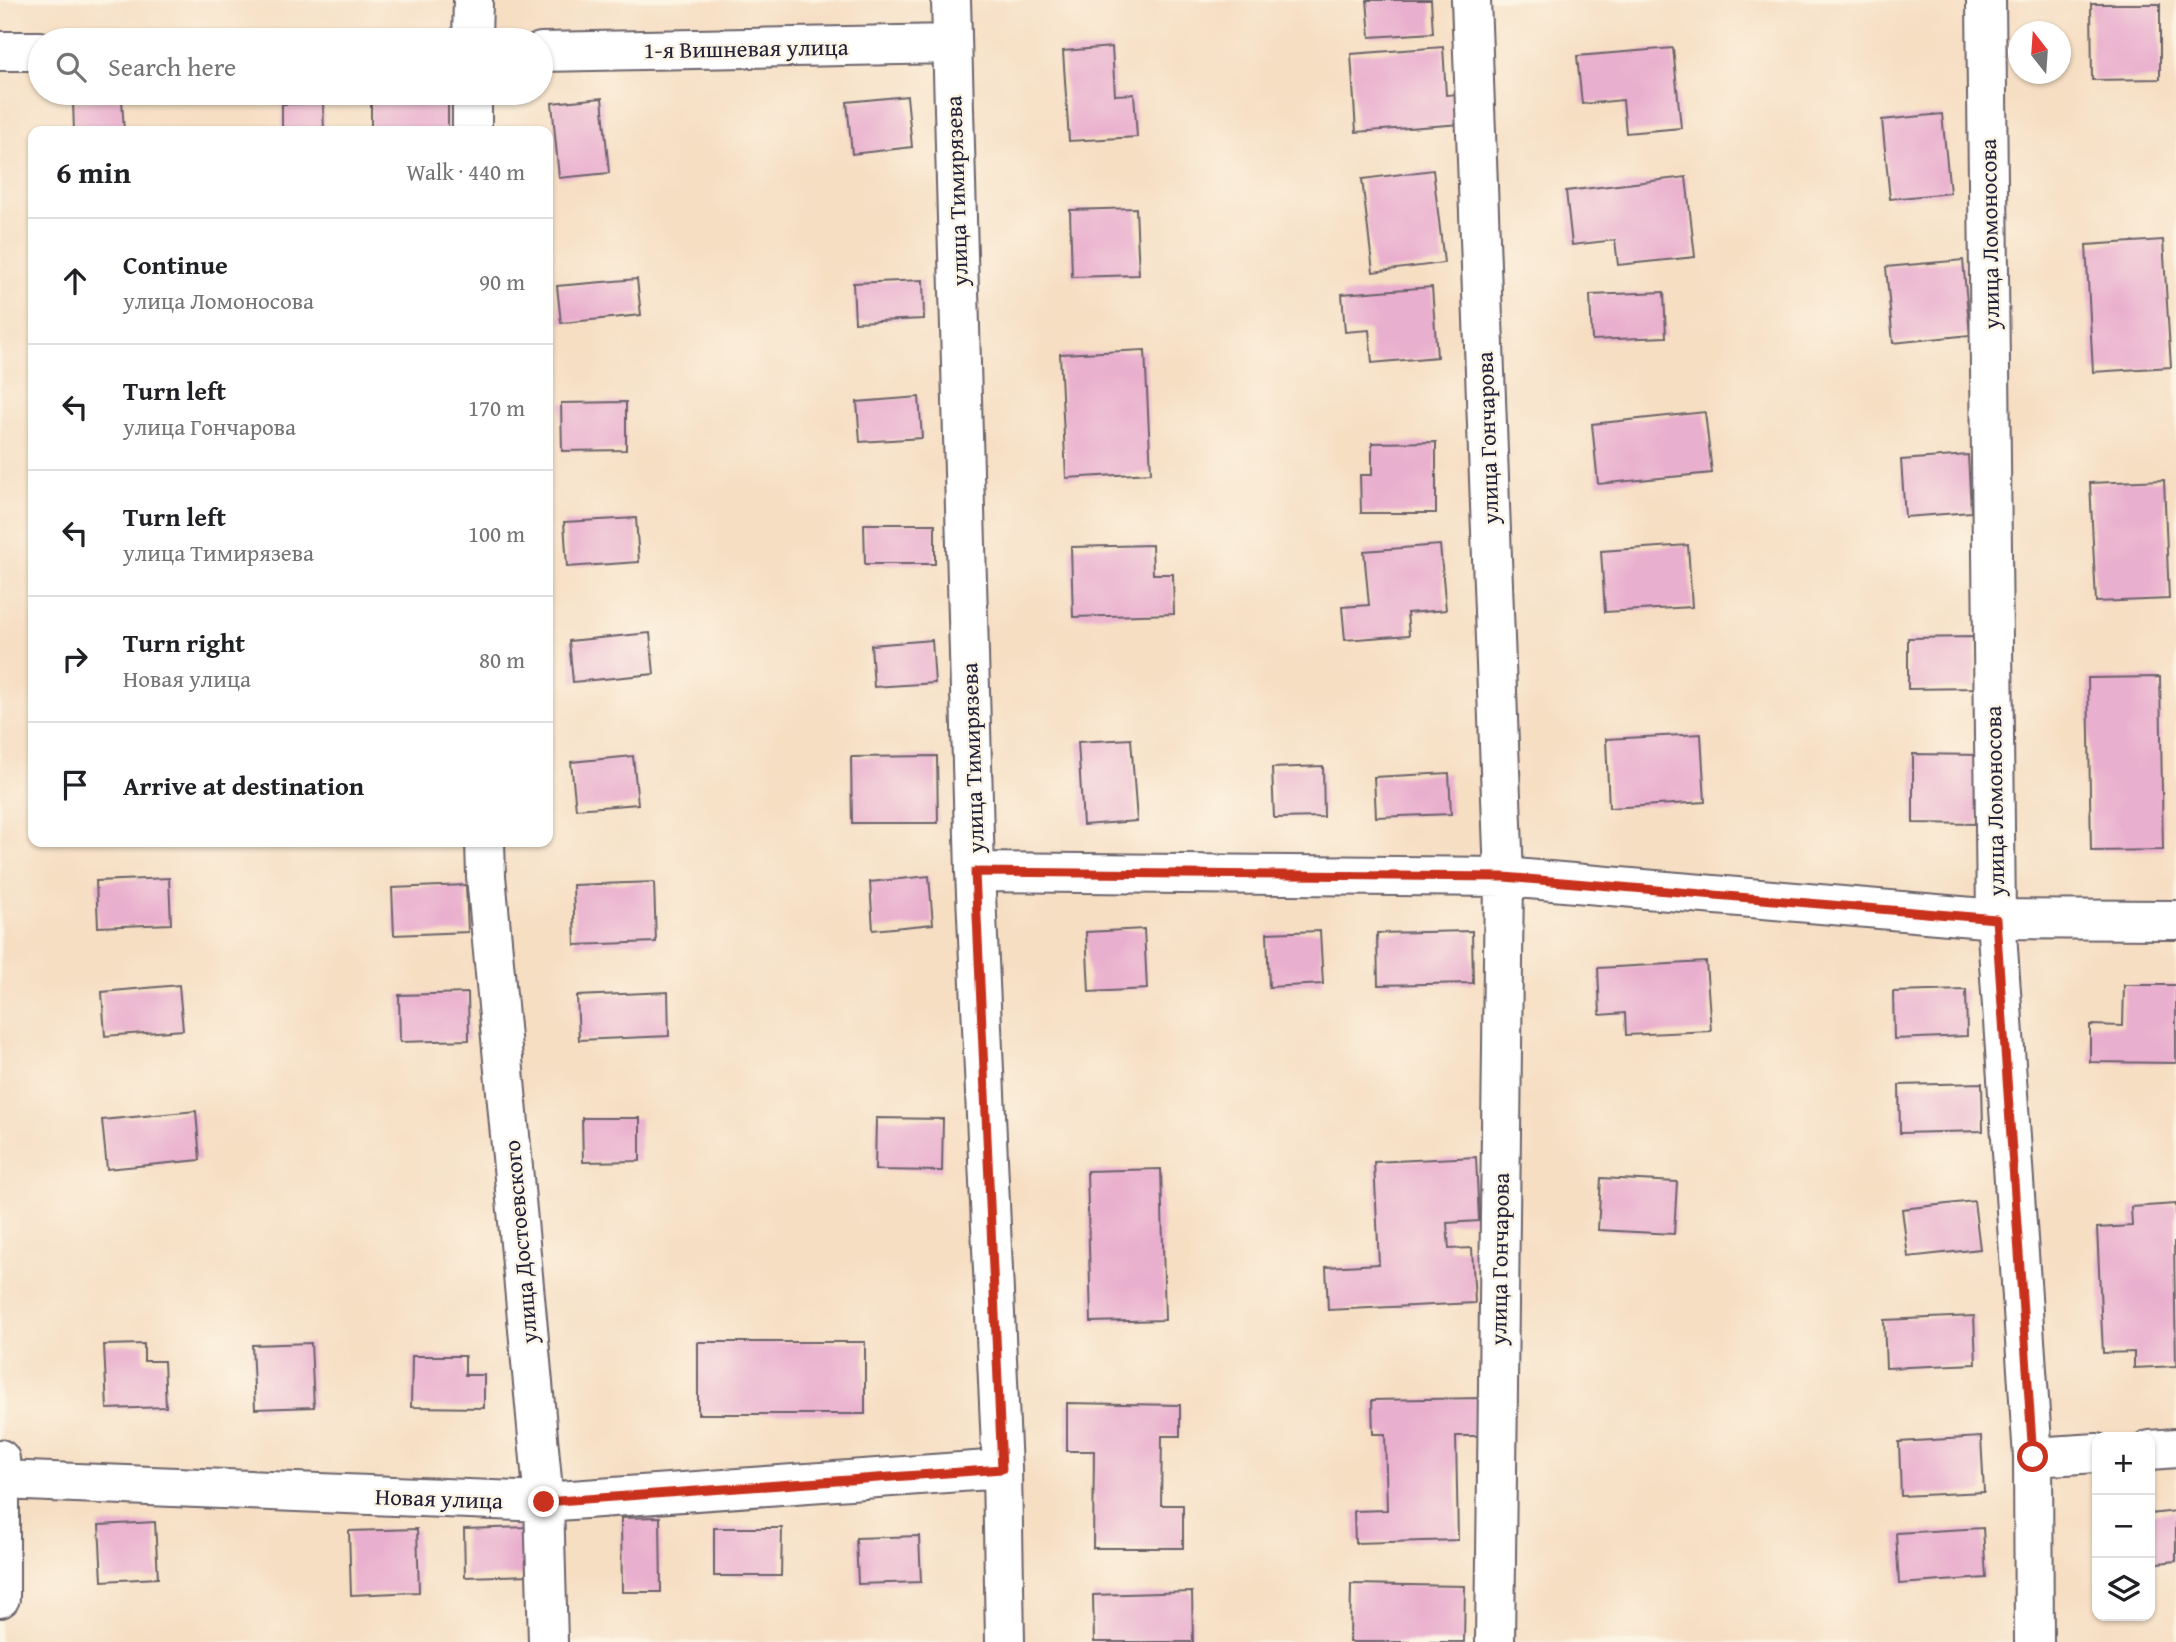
<!DOCTYPE html>
<html lang="en">
<head>
<meta charset="utf-8">
<style>
	body { margin:0; font-family:"Gentium Book Plus",serif; background:#f2f2f2; color:#202124 }
	.controls { position:absolute; right:21px; bottom:21px; display:grid; overflow:hidden; border-radius:14px; box-shadow:0 2px 5px #0004 }
	.controls button { width:63px; height:63px; display:grid; place-items:center; padding:0; border:0; border-bottom:2px solid #e0e0e0; background:#fff; color:#202124; font:35px sans-serif }
	.compass { position:absolute; left:2008px; top:21px; width:63px; height:63px; border-radius:50%; background:#fff; box-shadow:0 2px 5px #0004; rotate:343deg }
	.stop { position:absolute; width:21px; height:21px; margin:-16px; border:5px solid #c8321e; border-radius:50%; background:#fff }
	.stop.end { background:#c8321e; border-color:#fff; box-shadow:0 2px 7px #0008 }
	.list { margin:0; padding:0; list-style:none }
	h2 { display:flex; justify-content:space-between; align-items:center; height:91px; margin:0; padding:0 28px; font-size:30px }
	h2 small { font-size:23px; font-weight:400; color:#757577 }
	.list li { display:grid; grid-template-columns:46px 1fr auto; gap:21px; align-items:center; box-sizing:border-box; height:126px; padding:0 28px; border-top:2px solid #e0e0e0 }
	.list b { display:block; font-size:26px; white-space:nowrap }
	.list p { margin:0; font-size:23px; white-space:nowrap; color:#757577 }
	.list em { font-size:23px; font-style:normal; color:#757577 }
	.icon { flex:none; width:38px; height:38px; fill:none; stroke:currentColor; stroke-width:2; stroke-linecap:round; stroke-linejoin:round }
	.map { position:relative; flex:none; width:2176px; height:1642px; overflow:hidden }
	.search { position:absolute; background:#fff; box-shadow:0 2px 5px #0004; left:28px; top:28px; width:525px; height:77px; display:flex; align-items:center; gap:18px; box-sizing:border-box; padding:0 24px; border-radius:38px; color:#757577; font-size:26px }
	.panel { position:absolute; background:#fff; box-shadow:0 2px 5px #0004; left:28px; top:126px; width:525px; height:721px; border-radius:14px }
	.map>svg:first-child { display:block }
	.building { fill:#e9afce }
	.lines { fill:none; stroke-linecap:round; stroke-linejoin:round }
	.minor-casing { stroke:#6c646b; stroke-width:42 }
	.minor { stroke:#fff; stroke-width:38 }
	.route { stroke:#c8321e; stroke-width:9 }
	.labels { text-anchor:middle; dominant-baseline:central; stroke-width:5; stroke-linejoin:round; paint-order:stroke }
	.street-label { font-size:23px; fill:#22223b; stroke:#fcf5e5 }
</style>
</head>
<body>
<div class="map">
<svg width="2176" height="1642" viewBox="0 0 2176 1642">
	<rect width="100%" height="100%" fill="#fcf5e5"/>
	<filter id="ink" filterUnits="userSpaceOnUse"><feTurbulence type="fractalNoise" baseFrequency=".0143" numOctaves="2"/><feDisplacementMap in="SourceGraphic" scale="14" xChannelSelector="R" yChannelSelector="G"/><feConvolveMatrix kernelMatrix="1 2 1 2 8 2 1 2 1" color-interpolation-filters="sRGB"/></filter>
	<filter id="wash" filterUnits="userSpaceOnUse"><feTurbulence type="fractalNoise" baseFrequency=".00686" numOctaves="4" result="noise"/><feDisplacementMap in="SourceGraphic" scale="28" xChannelSelector="R" yChannelSelector="G"/><feGaussianBlur stdDeviation="1.57" result="paint"/><feColorMatrix in="noise" values="0 0 0 0 0 0 0 0 0 0 0 0 0 0 0 0 0 1.4 0 .05"/><feComposite in="paint" operator="in"/></filter>
	<g filter="url(#wash)">
		<rect width="100%" height="100%" fill="#f6dec3"/>
		<g id="blocks">
			<path class="building" d="M 1367,0 L 1431,0 L 1433,33 L 1370,37 Z
				M 2091,4 L 2160,4 L 2160,79 L 2092,80 Z
				M 1112,47 L 1115,95 L 1134,94 L 1137,137 L 1069,141 L 1063,51 Z
				M 1443,47 L 1446,95 L 1459,94 L 1461,124 L 1356,132 L 1351,54 Z
				M 1673,48 L 1681,128 L 1626,133 L 1623,100 L 1582,104 L 1577,56 Z
				M 907,96 L 912,147 L 852,154 L 847,102 Z
				M 602,98 L 609,173 L 559,178 L 552,103 Z
				M 122,100 L 124,131 L 74,131 L 73,102 Z
				M 371,100 L 448,100 L 448,131 L 371,131 Z
				M 323,103 L 324,131 L 282,131 L 282,104 Z
				M 1942,114 L 1950,193 L 1890,199 L 1882,120 Z
				M 1433,170 L 1444,263 L 1373,272 L 1362,179 Z
				M 1686,177 L 1695,257 L 1618,265 L 1615,240 L 1572,245 L 1566,191 Z
				M 1136,208 L 1139,275 L 1072,277 L 1070,210 Z
				M 2163,240 L 2171,367 L 2093,372 L 2086,245 Z
				M 1963,260 L 1970,335 L 1893,343 L 1886,267 Z
				M 637,279 L 641,315 L 561,323 L 557,286 Z
				M 923,280 L 924,319 L 855,322 L 853,283 Z
				M 1432,287 L 1437,357 L 1372,363 L 1369,330 L 1345,332 L 1342,294 Z
				M 1664,292 L 1666,337 L 1592,340 L 1590,295 Z
				M 1145,350 L 1151,473 L 1066,478 L 1060,354 Z
				M 919,397 L 922,438 L 860,442 L 857,402 Z
				M 626,402 L 626,450 L 562,451 L 561,403 Z
				M 1705,412 L 1712,473 L 1598,484 L 1592,424 Z
				M 1436,442 L 1436,513 L 1361,513 L 1360,475 L 1372,475 L 1372,443 Z
				M 1968,455 L 1971,512 L 1905,517 L 1901,460 Z
				M 2164,480 L 2169,599 L 2096,602 L 2090,483 Z
				M 636,518 L 639,562 L 567,567 L 564,522 Z
				M 864,524 L 935,524 L 935,564 L 865,564 Z
				M 1152,545 L 1153,574 L 1173,574 L 1174,614 L 1073,617 L 1071,547 Z
				M 1440,545 L 1446,610 L 1407,613 L 1409,635 L 1345,640 L 1342,607 L 1369,605 L 1364,551 Z
				M 1688,545 L 1692,607 L 1605,612 L 1601,551 Z
				M 650,633 L 654,674 L 573,682 L 569,641 Z
				M 1975,637 L 1975,688 L 1908,689 L 1908,638 Z
				M 932,640 L 935,683 L 874,687 L 871,645 Z
				M 2160,677 L 2163,850 L 2091,851 L 2088,678 Z
				M 1701,734 L 1705,802 L 1609,808 L 1606,739 Z
				M 1131,739 L 1137,821 L 1083,825 L 1078,742 Z
				M 1913,754 L 1979,755 L 1978,824 L 1913,823 Z
				M 633,756 L 638,804 L 576,809 L 571,762 Z
				M 937,756 L 938,823 L 852,823 L 851,757 Z
				M 1323,766 L 1324,817 L 1274,818 L 1272,768 Z
				M 1449,773 L 1451,814 L 1376,817 L 1374,777 Z
				M 929,876 L 933,924 L 873,930 L 870,882 Z
				M 169,878 L 171,924 L 98,927 L 96,881 Z
				M 654,882 L 656,942 L 575,945 L 573,885 Z
				M 466,885 L 468,932 L 394,935 L 392,888 Z
				M 1144,929 L 1147,989 L 1089,992 L 1086,932 Z
				M 1320,931 L 1323,984 L 1269,987 L 1267,933 Z
				M 1472,931 L 1473,983 L 1378,985 L 1377,933 Z
				M 1706,962 L 1711,1031 L 1626,1035 L 1625,1013 L 1600,1015 L 1598,968 Z
				M 179,985 L 183,1030 L 105,1036 L 102,992 Z
				M 2124,985 L 2176,985 L 2176,1063 L 2090,1062 L 2090,1025 L 2123,1026 Z
				M 1966,990 L 1967,1036 L 1894,1039 L 1893,992 Z
				M 668,992 L 669,1036 L 579,1040 L 577,996 Z
				M 468,993 L 469,1040 L 400,1042 L 399,995 Z
				M 1982,1083 L 1983,1131 L 1900,1133 L 1899,1085 Z
				M 196,1111 L 200,1160 L 107,1169 L 102,1120 Z
				M 582,1118 L 640,1118 L 640,1161 L 583,1162 Z
				M 876,1118 L 943,1119 L 942,1171 L 875,1170 Z
				M 1476,1157 L 1479,1221 L 1447,1223 L 1449,1249 L 1472,1248 L 1475,1303 L 1328,1310 L 1326,1267 L 1379,1264 L 1374,1162 Z
				M 1161,1169 L 1165,1320 L 1091,1322 L 1087,1171 Z
				M 1601,1178 L 1677,1182 L 1674,1234 L 1598,1230 Z
				M 1974,1201 L 1980,1249 L 1908,1257 L 1902,1209 Z
				M 2176,1204 L 2176,1243 L 2174,1243 L 2176,1366 L 2134,1368 L 2134,1352 L 2103,1353 L 2097,1228 L 2132,1226 L 2131,1207 Z
				M 1974,1316 L 1976,1364 L 1886,1368 L 1884,1320 Z
				M 698,1342 L 865,1342 L 865,1414 L 698,1414 Z
				M 311,1343 L 314,1407 L 255,1409 L 252,1345 Z
				M 144,1344 L 144,1361 L 164,1361 L 166,1407 L 107,1409 L 104,1345 Z
				M 412,1356 L 465,1356 L 465,1375 L 484,1375 L 484,1408 L 411,1407 Z
				M 1481,1398 L 1482,1436 L 1456,1436 L 1458,1540 L 1355,1543 L 1354,1511 L 1387,1510 L 1385,1434 L 1373,1434 L 1372,1400 Z
				M 1067,1403 L 1180,1405 L 1180,1436 L 1162,1436 L 1161,1505 L 1183,1505 L 1183,1548 L 1093,1548 L 1094,1451 L 1067,1451 Z
				M 1981,1437 L 1984,1492 L 1901,1496 L 1899,1442 Z
				M 2176,1511 L 2176,1561 L 2150,1564 L 2150,1514 Z
				M 660,1517 L 661,1592 L 622,1592 L 621,1518 Z
				M 155,1522 L 158,1578 L 102,1581 L 99,1525 Z
				M 530,1527 L 531,1575 L 465,1577 L 464,1529 Z
				M 714,1528 L 782,1528 L 781,1576 L 714,1576 Z
				M 1983,1528 L 1986,1578 L 1899,1584 L 1896,1533 Z
				M 417,1529 L 419,1592 L 351,1595 L 349,1531 Z
				M 919,1536 L 921,1582 L 858,1584 L 856,1538 Z
				M 1351,1584 L 1465,1586 L 1464,1642 L 1350,1642 Z
				M 1192,1592 L 1193,1642 L 1094,1642 L 1093,1595 Z"/>
		</g>
	</g>
	<g filter="url(#ink)">
		<use href="#blocks" fill-opacity="0" stroke="#6c646b" stroke-width="2"/>
		<g class="lines">
			<g class="minor-casing">
				<path id="minor" d="M 951,0 L 975,872 L 1002,1469 L 1005,1642
					M 1471,0 L 1504,877 L 1495,1642
					M 1986,0 L 1996,919 L 2033,1457 L 2034,1642
					M 472,40 L 473,0
					M 0,51 L 40,51
					M 541,52 L 952,44
					M 472,93 L 472,131
					M 485,842 L 486,876 L 544,1502 L 548,1642
					M 975,872 L 1504,877 L 1996,919 L 2176,920
					M 2150,1450 L 2176,1448
					M 2033,1457 L 2097,1453
					M 0,1459 L 0,1598
					M 2,1480 L 544,1502 L 1002,1469"/>
			</g>
			<use href="#minor" class="minor"/>
		</g>
	</g>
	<g class="lines" filter="url(#ink)">
		<path class="route" d="M 544,1502 L 1002,1469 L 975,872 L 1504,877 L 1996,919 L 2033,1457"/>
	</g>
	<g class="labels">
		<g class="street-label">
			<text transform="translate(746 48) rotate(-1)">1-я Вишневая улица</text>
			<text transform="translate(956 191) rotate(-92)">улица Тимирязева</text>
			<text transform="translate(1989 234) rotate(-91)">улица Ломоносова</text>
			<text transform="translate(1487 438) rotate(-92)">улица Гончарова</text>
			<text transform="translate(972 758) rotate(-92)">улица Тимирязева</text>
			<text transform="translate(1994 801) rotate(-91)">улица Ломоносова</text>
			<text transform="translate(520 1242) rotate(-95)">улица Достоевского</text>
			<text transform="translate(1499 1259) rotate(-89)">улица Гончарова</text>
			<text transform="translate(439 1498) rotate(2)">Новая улица</text>
		</g>
	</g>
</svg>
<div class="controls">
<button>+</button>
<button>−</button>
<button><svg class="icon" aria-label="layers" viewBox="0 0 24 24"><path d="M12 4l9 5-9 5-9-5zM3 14l9 5 9-5"/></svg></button>
</div>
<svg class="compass" viewBox="-18 -18 36 36"><path d="M0-13l5 13h-10z" fill="#e53935"/><path d="M0 13l5-13h-10z" fill="#757577"/></svg>
<div class="stop" style="left:2033px;top:1457px"></div>
<div class="stop end" style="left:544px;top:1502px"></div>
<div class="search"><svg class="icon" aria-label="search" viewBox="0 0 24 24"><circle cx="10" cy="10" r="6"/><path d="M15 15l6 6"/></svg>Search here</div>
<section class="panel">
<h2>6 min<small>Walk · 440 m</small></h2>
<ul class="list">
<li><svg class="icon" aria-label="ahead" viewBox="0 0 24 24"><path d="M12 20V5M6 11l6-6 6 6"/></svg><div><b>Continue</b><p>улица Ломоносова</p></div><em>90 m</em></li>
<li><svg class="icon" aria-label="left" viewBox="0 0 24 24"><path d="M17 20v-9H6M10 6l-5 5 5 5"/></svg><div><b>Turn left</b><p>улица Гончарова</p></div><em>170 m</em></li>
<li><svg class="icon" aria-label="left" viewBox="0 0 24 24"><path d="M17 20v-9H6M10 6l-5 5 5 5"/></svg><div><b>Turn left</b><p>улица Тимирязева</p></div><em>100 m</em></li>
<li><svg class="icon" aria-label="right" viewBox="0 0 24 24"><path d="M7 20v-9h11M14 6l5 5-5 5"/></svg><div><b>Turn right</b><p>Новая улица</p></div><em>80 m</em></li>
<li><svg class="icon" aria-label="arrive" viewBox="0 0 24 24"><path d="M6 21V4h12l-3 4 3 4H6"/></svg><div><b>Arrive at destination</b></div></li>
</ul>
</section>
</div>
</body>
</html>
